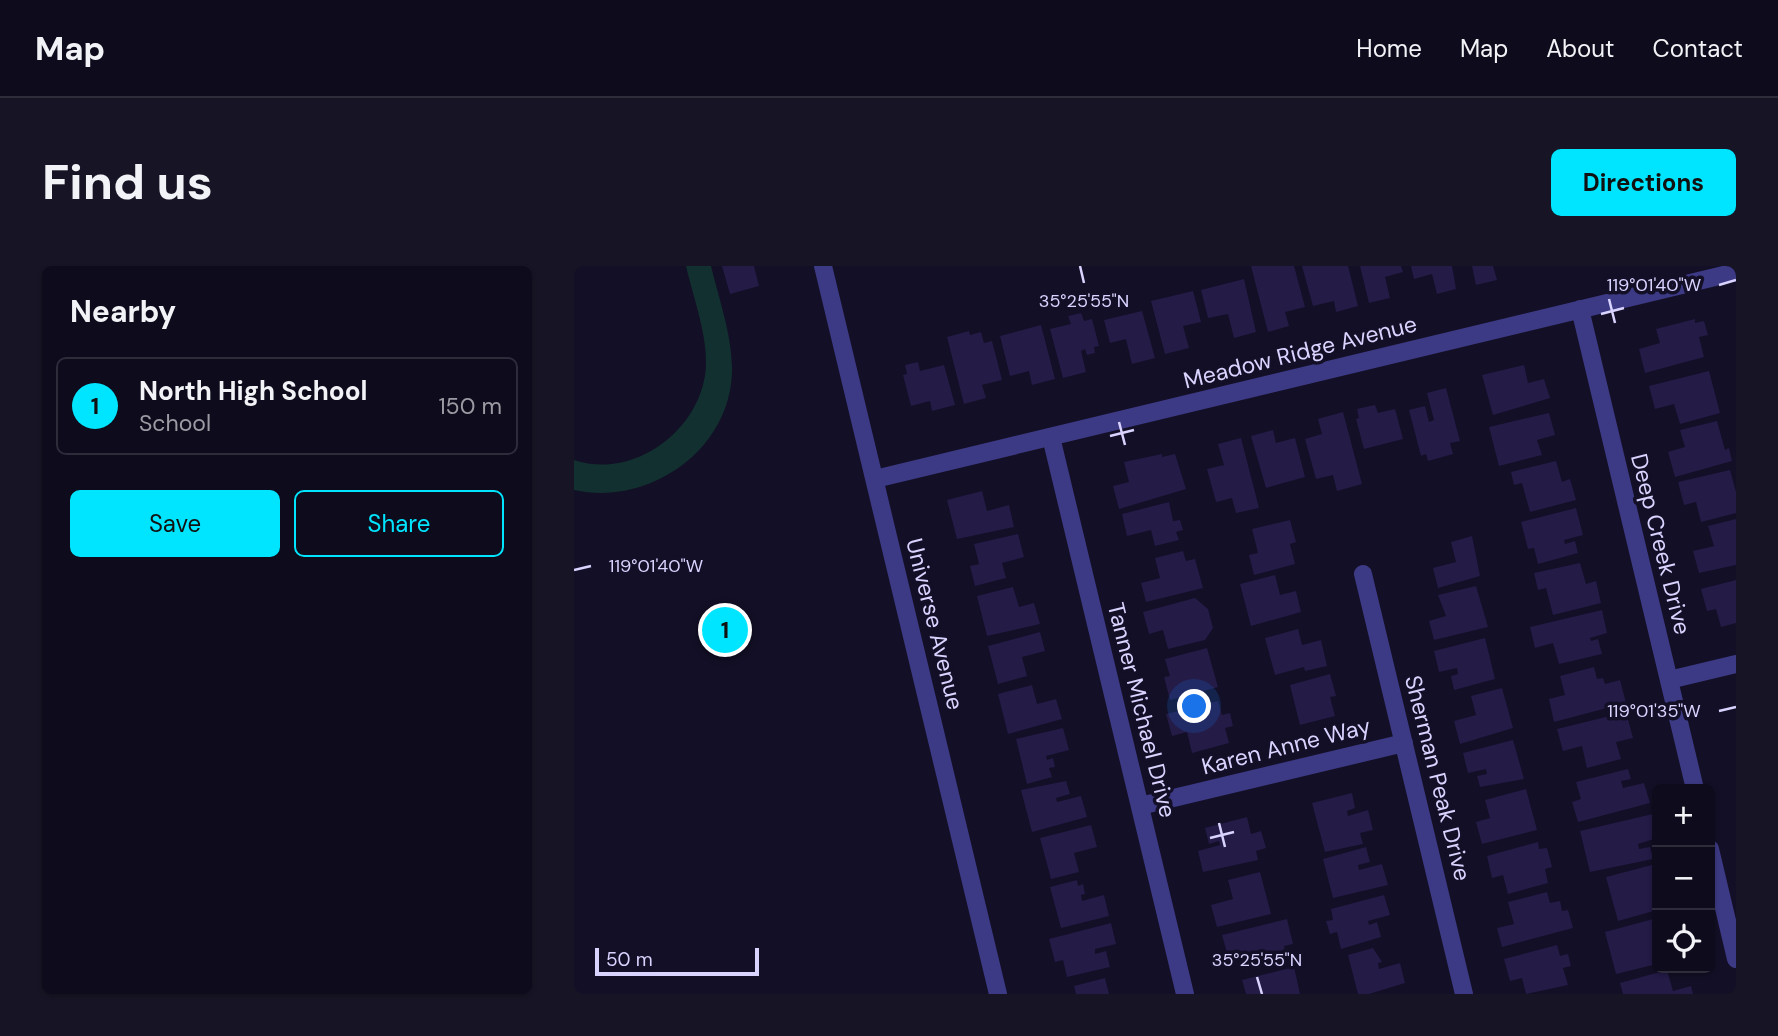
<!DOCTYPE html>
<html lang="en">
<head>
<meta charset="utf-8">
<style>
	body { margin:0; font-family:"DM Sans",sans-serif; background:#171425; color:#f1f3f6 }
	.controls { position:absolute; right:21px; bottom:21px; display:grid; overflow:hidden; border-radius:10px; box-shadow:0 2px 5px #0004 }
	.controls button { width:63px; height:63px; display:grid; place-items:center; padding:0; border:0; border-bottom:2px solid #2e2b3b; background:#0e0b1c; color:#f1f3f6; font:35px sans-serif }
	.scale { position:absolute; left:21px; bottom:18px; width:164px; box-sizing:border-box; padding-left:7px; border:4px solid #d9d4ff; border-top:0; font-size:19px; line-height:24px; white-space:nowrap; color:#d9d4ff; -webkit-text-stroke:5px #130f26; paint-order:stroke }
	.you { position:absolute; left:621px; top:441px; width:24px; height:24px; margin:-18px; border:5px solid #fff; border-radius:50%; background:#1a73e8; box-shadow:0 0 0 10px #1a73e833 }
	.badge { display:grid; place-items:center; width:46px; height:46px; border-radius:50%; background:#00e5ff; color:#111; font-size:23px; font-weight:700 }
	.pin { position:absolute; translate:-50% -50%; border:4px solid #fff; box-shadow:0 2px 7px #0006 }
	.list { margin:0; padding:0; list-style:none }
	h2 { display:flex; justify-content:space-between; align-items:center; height:91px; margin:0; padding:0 28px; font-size:30px }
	h2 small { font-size:23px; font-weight:400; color:#9b9ba3 }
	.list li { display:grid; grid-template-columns:46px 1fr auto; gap:21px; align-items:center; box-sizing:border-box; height:98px; margin:0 14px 14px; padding:0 14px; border:2px solid #2e2b3b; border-radius:10px }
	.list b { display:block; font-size:26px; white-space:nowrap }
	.list p { margin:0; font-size:23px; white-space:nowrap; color:#9b9ba3 }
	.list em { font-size:23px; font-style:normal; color:#9b9ba3 }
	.actions { display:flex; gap:14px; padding:21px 28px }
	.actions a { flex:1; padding:16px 0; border:2px solid #00e5ff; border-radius:10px; text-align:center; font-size:24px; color:#00e5ff }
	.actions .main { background:#00e5ff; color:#111 }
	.icon { flex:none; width:38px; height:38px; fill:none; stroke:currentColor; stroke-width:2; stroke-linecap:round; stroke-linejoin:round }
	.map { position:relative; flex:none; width:1162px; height:728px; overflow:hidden; border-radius:10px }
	header { display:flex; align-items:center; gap:42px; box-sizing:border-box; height:98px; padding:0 35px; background:#0e0b1c; border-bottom:2px solid #2e2b3b }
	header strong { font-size:33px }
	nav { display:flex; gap:38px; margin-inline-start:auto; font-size:24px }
	.intro { display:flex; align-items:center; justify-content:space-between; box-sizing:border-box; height:168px; padding:0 42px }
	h1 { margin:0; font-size:49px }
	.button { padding:18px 32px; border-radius:10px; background:#00e5ff; color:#111; font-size:24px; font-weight:700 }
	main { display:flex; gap:42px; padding:0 42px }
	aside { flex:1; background:#0e0b1c; border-radius:10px; box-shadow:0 2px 5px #0004 }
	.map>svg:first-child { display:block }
	.green { fill:#12302f }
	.building { fill:#241b47 }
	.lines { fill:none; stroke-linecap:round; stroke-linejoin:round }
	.minor { stroke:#3d3a85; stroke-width:18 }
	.tertiary { stroke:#3d3a85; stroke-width:18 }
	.ticks { fill:none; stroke:#d9d4ff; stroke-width:2.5 }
	.labels { text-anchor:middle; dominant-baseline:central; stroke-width:7; stroke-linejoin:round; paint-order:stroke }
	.street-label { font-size:23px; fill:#d9d4ff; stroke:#130f26 }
	.ticks-label { font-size:18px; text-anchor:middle; fill:#d9d4ff; stroke:#130f26; stroke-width:7; stroke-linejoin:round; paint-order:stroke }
</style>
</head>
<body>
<header>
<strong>Map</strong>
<nav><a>Home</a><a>Map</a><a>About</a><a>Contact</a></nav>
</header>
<div class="intro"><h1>Find us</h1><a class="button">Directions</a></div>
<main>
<aside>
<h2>Nearby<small></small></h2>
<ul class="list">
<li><span class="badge">1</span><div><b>North High School</b><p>School</p></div><em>150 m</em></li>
</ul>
<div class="actions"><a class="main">Save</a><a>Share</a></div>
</aside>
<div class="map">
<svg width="1162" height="728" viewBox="0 0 1162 728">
	<rect width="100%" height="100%" fill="#130f26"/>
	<path class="green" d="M 112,0 L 137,0 C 145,33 157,66 158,100 C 160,182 76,241 0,224 L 0,194 C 62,215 132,160 132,96 C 132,64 119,31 112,0 Z"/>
	<path class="building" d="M 148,0 L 180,0 L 185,20 L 156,28 Z
		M 677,0 L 720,0 L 731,41 L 711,46 L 715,60 L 694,66 Z
		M 728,0 L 774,0 L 784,40 L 762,46 L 760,35 L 739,40 Z
		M 786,0 L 827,0 L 829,6 L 811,11 L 816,32 L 795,37 Z
		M 837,0 L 878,0 L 882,23 L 863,28 L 858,8 L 840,13 Z
		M 898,0 L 919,0 L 923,14 L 902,19 Z
		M 670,13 L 682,66 L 660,72 L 654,48 L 634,52 L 627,24 Z
		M 619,25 L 627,56 L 609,60 L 615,82 L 591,88 L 577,35 Z
		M 568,45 L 581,92 L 558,98 L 552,73 L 536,77 L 530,54 Z
		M 507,47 L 510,55 L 518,53 L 525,80 L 520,81 L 521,87 L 513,89 L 511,83 L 507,85 L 512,106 L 489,112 L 476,63 L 497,58 L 494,50 Z
		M 1121,53 L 1121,57 L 1130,55 L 1134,69 L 1125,71 L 1130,91 L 1071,107 L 1065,83 L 1086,77 L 1082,63 Z
		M 467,59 L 481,113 L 458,119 L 455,105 L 436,110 L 426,70 Z
		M 395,65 L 396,69 L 407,66 L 410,77 L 418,75 L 428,114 L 408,119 L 412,132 L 390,138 L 373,71 Z
		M 344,96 L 346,105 L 370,99 L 381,139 L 358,145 L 356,135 L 337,140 L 329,109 L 333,108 L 331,99 Z
		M 950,99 L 954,117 L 970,113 L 976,132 L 919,149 L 908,109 Z
		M 1135,105 L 1146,147 L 1106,158 L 1100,138 L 1081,143 L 1075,120 Z
		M 872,122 L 886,175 L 876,177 L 879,188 L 854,195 L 852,188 L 847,190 L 835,144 L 851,140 L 855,156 L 860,154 L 853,127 Z
		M 801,139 L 804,147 L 821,143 L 829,173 L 790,183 L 782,153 L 785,152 L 783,143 Z
		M 769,146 L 788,218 L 763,225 L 759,209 L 742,213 L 731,173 L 748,168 L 744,153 Z
		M 975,147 L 981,169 L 963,174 L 968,189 L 925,200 L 915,161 Z
		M 1143,155 L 1151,184 L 1155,182 L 1158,195 L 1101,211 L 1094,186 L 1111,181 L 1106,164 Z
		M 699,164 L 702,177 L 721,172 L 731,211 L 692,222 L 677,170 Z
		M 667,172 L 685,242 L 662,247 L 658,232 L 642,236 L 633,203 L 650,199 L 644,178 Z
		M 588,188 L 588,191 L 601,188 L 612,223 L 545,243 L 539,220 L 555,216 L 550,196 Z
		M 982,195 L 988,216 L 996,213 L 1002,234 L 956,246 L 948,217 L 940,219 L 937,206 Z
		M 1156,204 L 1162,226 L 1162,247 L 1127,256 L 1122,236 L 1110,239 L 1104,216 Z
		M 408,225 L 413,245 L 435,239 L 440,261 L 383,273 L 373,234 Z
		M 595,236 L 599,255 L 606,254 L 609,264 L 602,266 L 605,274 L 581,280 L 577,264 L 553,270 L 548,248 Z
		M 1002,242 L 1009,269 L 990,274 L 991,278 L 1001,275 L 1004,287 L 964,298 L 960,282 L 954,283 L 947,256 Z
		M 1162,253 L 1162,299 L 1125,307 L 1119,285 L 1140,280 L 1134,260 Z
		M 716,254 L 722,276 L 716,278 L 721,298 L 680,309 L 675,289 L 684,287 L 678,263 Z
		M 444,268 L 450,291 L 428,297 L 432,312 L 401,320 L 396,300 L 405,298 L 400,278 Z
		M 898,270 L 906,310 L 864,322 L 859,302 L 882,296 L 877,276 Z
		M 609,285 L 612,295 L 621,293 L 629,322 L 572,336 L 567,317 L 586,312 L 581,292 Z
		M 1006,297 L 1012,318 L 1022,315 L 1027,337 L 979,349 L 972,322 L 964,324 L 960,307 Z
		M 701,309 L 706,329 L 722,325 L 727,346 L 677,360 L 666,318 Z
		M 1162,314 L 1162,357 L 1147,361 L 1142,343 L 1133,345 L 1127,323 Z
		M 902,320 L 914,361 L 860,374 L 855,355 L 872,350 L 864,329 Z
		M 439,321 L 445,341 L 460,337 L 466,358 L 413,370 L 403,330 Z
		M 621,332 L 634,343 L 639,362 L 631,374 L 594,383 L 589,364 L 575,368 L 569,346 Z
		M 1028,344 L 1033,367 L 1016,372 L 1017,375 L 1024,373 L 1028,388 L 985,398 L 979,377 L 961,382 L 956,361 Z
		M 724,363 L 728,379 L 747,374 L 753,400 L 731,405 L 730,401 L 701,409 L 691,372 Z
		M 466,366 L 471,385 L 448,391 L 453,410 L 424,418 L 414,380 Z
		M 911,372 L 921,413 L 880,424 L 877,410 L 884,408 L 883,402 L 865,406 L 860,385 Z
		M 633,382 L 644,421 L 596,434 L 590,411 L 596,410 L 591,393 Z
		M 1020,401 L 1023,413 L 1029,412 L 1031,418 L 1046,414 L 1052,437 L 980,456 L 975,433 L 991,429 L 986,410 Z
		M 756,408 L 762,430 L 756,431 L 761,450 L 726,459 L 716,419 Z
		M 458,419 L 463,438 L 482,433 L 488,453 L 434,468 L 424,428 Z
		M 928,422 L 939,462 L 886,478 L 880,455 L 902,449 L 897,430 Z
		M 644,435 L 648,449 L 656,447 L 659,460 L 651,462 L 655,477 L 618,487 L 613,466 L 598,470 L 592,448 Z
		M 1052,446 L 1059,472 L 1042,476 L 1047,493 L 1013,502 L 1008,480 L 989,485 L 983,463 Z
		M 489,462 L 495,484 L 472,490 L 473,494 L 479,492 L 481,501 L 475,502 L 478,511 L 453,518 L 442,473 Z
		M 939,474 L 950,513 L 906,521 L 903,510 L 913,508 L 912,503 L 894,507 L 889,487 Z
		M 1054,503 L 1057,513 L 1047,515 L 1049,522 L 1070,517 L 1076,537 L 1004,556 L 998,536 L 1007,533 L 1002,516 Z
		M 492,515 L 496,528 L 482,532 L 483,536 L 507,530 L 513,551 L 458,566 L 447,524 Z
		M 952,523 L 963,564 L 908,578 L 902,556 L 916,552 L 911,534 Z
		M 778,527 L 781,542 L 773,545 L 774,550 L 794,544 L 799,564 L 786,567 L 789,578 L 751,586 L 738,537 Z
		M 1079,548 L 1083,572 L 1064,578 L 1065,583 L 1076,581 L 1079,593 L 1016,606 L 1006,565 Z
		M 673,551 L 677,568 L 687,565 L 692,582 L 682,585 L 684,594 L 629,606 L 624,585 L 646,579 L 645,575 L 635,578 L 631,562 Z
		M 517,559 L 523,581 L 500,587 L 505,606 L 477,613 L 466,572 Z
		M 964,576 L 965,583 L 973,582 L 978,601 L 971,603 L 974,617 L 934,628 L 929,609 L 918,612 L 913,590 Z
		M 792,581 L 796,596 L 784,599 L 785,604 L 808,598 L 814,619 L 759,632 L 749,593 Z
		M 1078,599 L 1083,618 L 1083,644 L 1044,655 L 1032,611 Z
		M 686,606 L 697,648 L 643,661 L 637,639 L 659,633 L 654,614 Z
		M 503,614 L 504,620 L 509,618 L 511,628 L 507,629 L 508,635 L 530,629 L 535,650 L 487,662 L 476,621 Z
		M 973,626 L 976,637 L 986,635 L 988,645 L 994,644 L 999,662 L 928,681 L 923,662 L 940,658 L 934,636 Z
		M 810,629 L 816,649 L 794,655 L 795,659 L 803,656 L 807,671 L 767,683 L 763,666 L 756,668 L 752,655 L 759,654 L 757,643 Z
		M 1083,652 L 1083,698 L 1042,708 L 1031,666 Z
		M 713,653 L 719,678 L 710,680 L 713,693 L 672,704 L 666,684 L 653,687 L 648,669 Z
		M 537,657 L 542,678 L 521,683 L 521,688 L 532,685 L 536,701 L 493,711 L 489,694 L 481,696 L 475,673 Z
		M 983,679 L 986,690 L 994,688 L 997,700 L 989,702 L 994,719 L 952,728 L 948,712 L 936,715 L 930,693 Z
		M 799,682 L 808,696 L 804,697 L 805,703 L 826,697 L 831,717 L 795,728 L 784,728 L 774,689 Z
		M 720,701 L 726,728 L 672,728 L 668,714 Z
		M 1093,704 L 1099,725 L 1117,720 L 1119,728 L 1049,728 L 1046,717 Z
		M 531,712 L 535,728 L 502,728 L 500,720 Z"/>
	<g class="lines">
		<path class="minor" d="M 1006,43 L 1121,523
			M 477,171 L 611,728
			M 301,213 L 1162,6
			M 789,308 L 890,728
			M 1095,414 L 1162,398
			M 566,540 L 830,477
			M 1136,583 L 1162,693"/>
		<path class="tertiary" d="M 249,0 L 424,728"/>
	</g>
	<path class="ticks" d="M 506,0 L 510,17M 1145,19 L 1162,14M 1035,33 L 1041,57M 1027,48 L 1050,42M 545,156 L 551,179M 536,170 L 560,164M 0,304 L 17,300M 1145,445 L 1162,441M 645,557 L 651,581M 636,572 L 660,566M 683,711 L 688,728"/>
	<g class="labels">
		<g class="street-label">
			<text transform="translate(726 86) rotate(-14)">Meadow Ridge Avenue</text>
			<text transform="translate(1087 278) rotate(76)">Deep Creek Drive</text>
			<text transform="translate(361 358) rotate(76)">Universe Avenue</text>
			<text transform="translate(568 444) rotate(76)">Tanner Michael Drive</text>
			<text transform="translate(712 480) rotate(-14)">Karen Anne Way</text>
			<text transform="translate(864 512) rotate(76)">Sherman Peak Drive</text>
		</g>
	</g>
	<g class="ticks-label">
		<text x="1080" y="25">119°01'40"W</text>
		<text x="510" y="41">35°25'55"N</text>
		<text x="82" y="306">119°01'40"W</text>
		<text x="1080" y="451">119°01'35"W</text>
		<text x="683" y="700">35°25'55"N</text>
	</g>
</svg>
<div class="controls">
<button>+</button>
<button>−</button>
<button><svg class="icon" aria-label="locate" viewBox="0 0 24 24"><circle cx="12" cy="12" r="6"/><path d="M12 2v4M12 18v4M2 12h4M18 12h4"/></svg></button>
</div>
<div class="scale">50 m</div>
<div class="you"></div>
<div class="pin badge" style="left:151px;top:364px">1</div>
</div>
</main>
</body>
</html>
